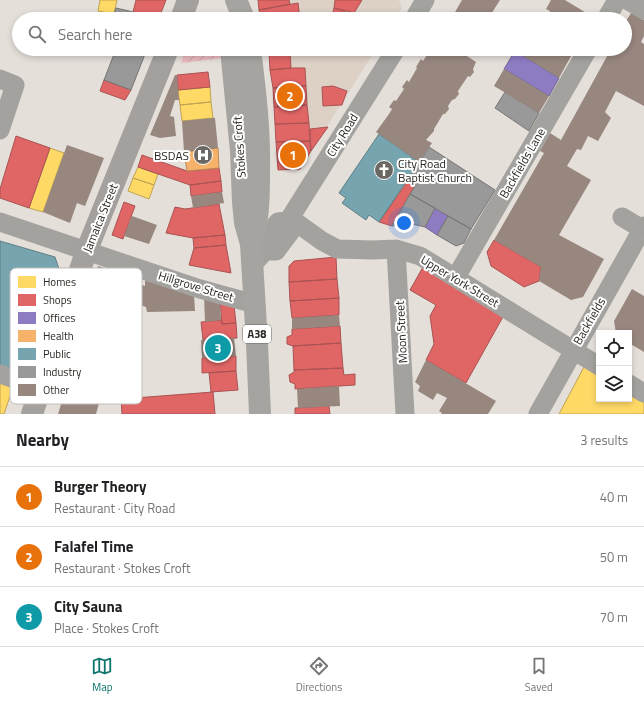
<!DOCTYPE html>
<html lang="en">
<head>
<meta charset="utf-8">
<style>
	body { margin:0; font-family:"Titillium Web",sans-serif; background:#f6f6f6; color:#202124 }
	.controls { position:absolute; right:12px; bottom:12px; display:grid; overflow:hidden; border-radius:0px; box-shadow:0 2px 6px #0003 }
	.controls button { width:36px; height:36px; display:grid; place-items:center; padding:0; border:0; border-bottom:1px solid #e0e0e0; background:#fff; color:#202124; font:20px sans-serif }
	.you { position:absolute; left:404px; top:223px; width:14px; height:14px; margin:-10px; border:3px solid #fff; border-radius:50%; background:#1a73e8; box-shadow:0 0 0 6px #1a73e833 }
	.badge { display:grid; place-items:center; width:26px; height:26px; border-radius:50%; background:#0f766e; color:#fff; font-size:13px; font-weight:700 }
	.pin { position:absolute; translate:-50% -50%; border:2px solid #fff; box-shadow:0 1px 4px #0006 }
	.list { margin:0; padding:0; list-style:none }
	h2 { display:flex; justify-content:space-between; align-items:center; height:52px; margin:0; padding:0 16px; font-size:17px }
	h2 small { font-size:13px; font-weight:400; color:#757577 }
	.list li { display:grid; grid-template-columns:26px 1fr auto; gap:12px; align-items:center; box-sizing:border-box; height:60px; padding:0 16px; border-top:1px solid #e0e0e0 }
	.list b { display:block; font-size:15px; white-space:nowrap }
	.list p { margin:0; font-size:13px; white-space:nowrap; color:#757577 }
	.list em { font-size:13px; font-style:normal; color:#757577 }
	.icon { flex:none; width:22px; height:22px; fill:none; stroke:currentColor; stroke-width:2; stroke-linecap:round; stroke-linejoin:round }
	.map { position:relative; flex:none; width:644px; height:414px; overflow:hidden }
	.search { position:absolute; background:#fff; box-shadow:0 2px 6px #0003; left:12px; right:12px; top:12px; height:44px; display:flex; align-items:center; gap:10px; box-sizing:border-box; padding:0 14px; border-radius:22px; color:#757577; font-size:15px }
	.sheet { height:232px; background:#fff }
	nav { display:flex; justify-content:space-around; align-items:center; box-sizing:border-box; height:56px; border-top:1px solid #e0e0e0; background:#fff; font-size:11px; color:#757577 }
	nav a { display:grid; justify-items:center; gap:2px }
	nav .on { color:#0f766e }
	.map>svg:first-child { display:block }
	.built { fill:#ddd1c6 }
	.garden { fill:url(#garden-furrows) }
	.homes { fill:#ffd966; stroke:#bfa352 }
	.shops { fill:#e06666; stroke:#a95352 }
	.offices { fill:#8e7cc3; stroke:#706293 }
	.health { fill:#f6b26b; stroke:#b98855 }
	.public { fill:#76a5af; stroke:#5f7f85 }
	.industry { fill:#999; stroke:#787675 }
	.building { fill:#98877f }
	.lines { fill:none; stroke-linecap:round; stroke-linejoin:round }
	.minor { stroke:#a3a29f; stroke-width:19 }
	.secondary { stroke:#a3a09e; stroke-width:22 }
	.primary { stroke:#a6a4a0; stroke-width:22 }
	.labels { text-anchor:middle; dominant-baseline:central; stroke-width:4; stroke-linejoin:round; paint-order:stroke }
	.shield { fill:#fff; stroke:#6a6764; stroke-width:1 }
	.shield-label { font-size:11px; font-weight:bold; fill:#2a2622 }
	.street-label { font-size:12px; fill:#2a2622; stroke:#fff }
	.poi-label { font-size:12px; fill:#2a2622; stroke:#fff; text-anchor:end }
	.key { fill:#fff; stroke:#bfbebd; stroke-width:1 }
	.key-label { font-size:11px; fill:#2a2622 }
</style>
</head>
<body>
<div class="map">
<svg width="644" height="414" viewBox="0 0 644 414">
	<defs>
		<pattern id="garden-furrows" width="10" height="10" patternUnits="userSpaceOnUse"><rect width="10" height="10" fill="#ecbcc0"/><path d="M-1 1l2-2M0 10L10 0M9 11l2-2" fill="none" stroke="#cba1a5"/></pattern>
	</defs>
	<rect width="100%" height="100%" fill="#e5dfda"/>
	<path class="built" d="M 258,0 L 399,0 L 402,8 L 395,19 L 261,19 Z
		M 268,49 L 376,49 L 300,169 L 278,170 L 273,88 Z"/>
	<path class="garden" d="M 186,49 L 222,49 L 223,58 L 181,63 Z"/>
	<path class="homes" d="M 100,0 L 117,0 L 114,14 L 98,11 Z
		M 210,87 L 211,102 L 180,105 L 178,90 Z
		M 211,102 L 213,118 L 182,121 L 180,105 Z
		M 50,148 L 64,153 L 43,212 L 29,208 Z
		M 138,167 L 158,174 L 154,185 L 133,178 Z
		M 133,178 L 154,185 L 149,199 L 128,191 Z
		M 585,365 L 599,373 L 599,399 L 629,399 L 629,390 L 644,399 L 644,414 L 559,414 Z
		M 0,383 L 13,387 L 4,414 L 0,414 Z"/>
	<path class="shops" d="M 136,0 L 166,0 L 159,18 L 133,12 Z
		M 258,0 L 289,0 L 290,4 L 259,10 Z
		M 335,0 L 362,0 L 354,13 L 334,8 Z
		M 298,3 L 300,19 L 261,19 L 259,10 Z
		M 334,8 L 345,11 L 343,19 L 331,19 Z
		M 268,49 L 289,49 L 290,51 L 269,53 Z
		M 290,51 L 291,68 L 270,70 L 269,53 Z
		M 291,68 L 305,68 L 306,86 L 273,88 L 270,70 Z
		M 208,72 L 210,87 L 178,90 L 177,75 Z
		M 104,80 L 131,90 L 125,100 L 100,91 Z
		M 306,86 L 307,105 L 274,107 L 273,88 Z
		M 333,86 L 347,91 L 342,105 L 323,106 L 322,87 Z
		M 307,105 L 309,123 L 275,124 L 274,107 Z
		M 309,123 L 310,141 L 276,142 L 275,124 Z
		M 328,127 L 311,151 L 310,129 Z
		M 16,136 L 50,148 L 29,208 L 0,198 L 0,189 Z
		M 310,141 L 311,151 L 300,169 L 278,170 L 276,142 Z
		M 142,155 L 187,171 L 219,168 L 221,181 L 190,185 L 138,167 Z
		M 410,178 L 417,183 L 392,226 L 379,222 Z
		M 221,181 L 222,192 L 191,196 L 190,185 Z
		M 124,202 L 135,206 L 123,239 L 112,235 Z
		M 219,204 L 225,235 L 193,238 L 166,233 L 175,207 L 185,209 Z
		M 225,235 L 226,245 L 194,248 L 193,238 Z
		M 494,240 L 541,267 L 539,281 L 524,287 L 491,266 L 487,252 Z
		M 226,245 L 231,273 L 189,265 L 194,248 Z
		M 336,257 L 337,279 L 289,282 L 289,266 L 294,261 Z
		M 423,267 L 504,315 L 466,383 L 426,360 L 434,344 L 430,316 L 436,305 L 410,290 Z
		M 337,279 L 339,298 L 290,301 L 289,282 Z
		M 339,298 L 339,315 L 292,318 L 290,301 Z
		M 220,301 L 234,305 L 236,323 L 222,324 Z
		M 221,320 L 222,324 L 236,323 L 237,338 L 203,340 L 201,322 Z
		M 340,326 L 341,343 L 293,346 L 287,344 L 287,337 L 292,335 L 292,329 Z
		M 341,343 L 343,368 L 294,370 L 293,346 Z
		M 236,356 L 236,371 L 202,373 L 202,358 Z
		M 343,368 L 344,375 L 355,374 L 355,385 L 295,389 L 295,384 L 290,382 L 289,375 L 294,372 L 294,370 Z
		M 236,371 L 238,390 L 211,392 L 209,373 Z
		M 213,392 L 215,414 L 122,414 L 121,399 Z
		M 329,406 L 330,414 L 295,414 L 295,408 Z"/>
	<path class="offices" d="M 515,51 L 559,78 L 549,96 L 504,69 Z
		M 435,208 L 448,216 L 437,235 L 425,227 Z"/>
	<path class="health" d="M 218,148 L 219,168 L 187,171 L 184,152 Z"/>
	<path class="public" d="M 379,134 L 419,162 L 379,222 L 369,215 L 366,220 L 342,203 L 346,198 L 339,193 Z
		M 0,241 L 55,257 L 59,269 L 20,374 L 0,367 Z"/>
	<path class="industry" d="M 116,8 L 133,12 L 159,18 L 112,19 Z
		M 116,49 L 147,49 L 131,90 L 104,80 Z
		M 505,92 L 539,113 L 529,131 L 495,108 Z
		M 429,147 L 495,190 L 471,229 L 410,194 L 417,183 L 410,178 Z
		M 410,194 L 435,208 L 425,227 L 412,224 L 392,226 Z
		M 448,216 L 471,229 L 464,243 L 456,246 L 437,235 Z"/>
	<path class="building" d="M 462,0 L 500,0 L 488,19 L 451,19 Z
		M 551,0 L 565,0 L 593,17 L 592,19 L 546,19 L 550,11 L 546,9 Z
		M 631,13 L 644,20 L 644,36 L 641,42 L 644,44 L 644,106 L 616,91 L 605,112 L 611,118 L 598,141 L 588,136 L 581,150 L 577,149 L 567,166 L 591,180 L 559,235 L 604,259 L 583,297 L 571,300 L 539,281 L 541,267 L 494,240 L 544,153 L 540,151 L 550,133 L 561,140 L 611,49 L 625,49 L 625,23 Z
		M 43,49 L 65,49 L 63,55 Z
		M 431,49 L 472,49 L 467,56 L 476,62 L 473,69 L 474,72 L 470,77 L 468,76 L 458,91 L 459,94 L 455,99 L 452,100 L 448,106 L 449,109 L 445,114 L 443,114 L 434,129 L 434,131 L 426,140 L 432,143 L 419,162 L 376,132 L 389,114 L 392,109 L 389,107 L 394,100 L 396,101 L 404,89 L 402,87 L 407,80 L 409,82 L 417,68 L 416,67 L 421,59 L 423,61 Z
		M 528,49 L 575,49 L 559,78 L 523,56 Z
		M 504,69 L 549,96 L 539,113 L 494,86 Z
		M 175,75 L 177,75 L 179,100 L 175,100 L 170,116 L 174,117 L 176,136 L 160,138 L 150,135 Z
		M 213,118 L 215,118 L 218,148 L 184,152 L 182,121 Z
		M 67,145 L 104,158 L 85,206 L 77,203 L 70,223 L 43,212 Z
		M 222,192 L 224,203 L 193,208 L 191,196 Z
		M 132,216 L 157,225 L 149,244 L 124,236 Z
		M 98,266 L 124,274 L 123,278 L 145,286 L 145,280 L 194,294 L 195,311 L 147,312 L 146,307 L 117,298 L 88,392 L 101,396 L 96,414 L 58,414 L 67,385 L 62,384 Z
		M 632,289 L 644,296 L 644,352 L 629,343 L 629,333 L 616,333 L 614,321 Z
		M 204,296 L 220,301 L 221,320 L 205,322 Z
		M 339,315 L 340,326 L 292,329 L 292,318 Z
		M 234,338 L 236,356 L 202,358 L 201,340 Z
		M 426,360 L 496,401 L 488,414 L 441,414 L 442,413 L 439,411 L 447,398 L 437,393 L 433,400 L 418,391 L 420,386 L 415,382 Z
		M 339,386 L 340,406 L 298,408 L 297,389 Z"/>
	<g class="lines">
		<path class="minor" d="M 627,0 L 644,10
			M 414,19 L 425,0
			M 606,19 L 617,0
			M 0,79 L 15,85 L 0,130
			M 622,217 L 642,229
			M 290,218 L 322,241 L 337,249 L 373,250 L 396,249 L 420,256 L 599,366
			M 0,222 L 200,289 L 255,304
			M 396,249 L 405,414
			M 265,251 L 264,241 L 278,222 L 287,221 L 290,218 L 396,49
			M 257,260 L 265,251 L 276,251 L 291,231 L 287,221
			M 456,277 L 588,49
			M 0,374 L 40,388
			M 629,384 L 644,393
			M 538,414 L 644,226"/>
		<path class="secondary" d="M 181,19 L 188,0
			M 32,414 L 86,252 L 168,49"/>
		<path class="primary" d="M 236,0 L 244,19
			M 231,49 L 241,151 L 243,202 L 245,223 L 251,244 L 257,343 L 260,414
			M 250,49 C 255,89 260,130 259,171 C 259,194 259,215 253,237"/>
	</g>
	<defs>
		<g id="hospital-disc" transform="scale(1)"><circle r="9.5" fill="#6b6762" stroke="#fff"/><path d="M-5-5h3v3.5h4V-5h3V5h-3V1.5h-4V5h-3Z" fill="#fff"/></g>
		<g id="church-disc" transform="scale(1)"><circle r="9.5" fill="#6b6762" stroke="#fff"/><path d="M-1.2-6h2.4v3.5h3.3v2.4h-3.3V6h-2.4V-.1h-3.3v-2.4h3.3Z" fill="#fff"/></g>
	</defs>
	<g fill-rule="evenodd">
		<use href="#hospital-disc" x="203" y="155"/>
		<use href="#church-disc" x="384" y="170"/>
	</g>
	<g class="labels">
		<rect class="shield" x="243" y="325" width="28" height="18" rx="3"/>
		<g class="shield-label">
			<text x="257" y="334">A38</text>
		</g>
		<g class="street-label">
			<text transform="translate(342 135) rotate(-58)">City Road</text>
			<text transform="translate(239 147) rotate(-94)">Stokes Croft</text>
			<text transform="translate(522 163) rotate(-60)">Backfields Lane</text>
			<text transform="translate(100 218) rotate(-68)">Jamaica Street</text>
			<text transform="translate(460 281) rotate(31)">Upper York Street</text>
			<text transform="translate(196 286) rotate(17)">Hillgrove Street</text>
			<text transform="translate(589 321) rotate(-60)">Backfields</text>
			<text transform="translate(401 332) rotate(-93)">Moon Street</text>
		</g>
		<g class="poi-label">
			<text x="189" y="155">BSDAS</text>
			<text x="398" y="163" text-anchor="start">City Road<tspan x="398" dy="14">Baptist Church</tspan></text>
		</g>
	</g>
	<rect x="10" y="268" width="132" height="136" rx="6" class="key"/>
	<rect x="18" y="276" width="18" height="12" fill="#ffd966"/>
	<rect x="18" y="294" width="18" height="12" fill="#e06666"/>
	<rect x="18" y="312" width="18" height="12" fill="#8e7cc3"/>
	<rect x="18" y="330" width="18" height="12" fill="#f6b26b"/>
	<rect x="18" y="348" width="18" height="12" fill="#76a5af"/>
	<rect x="18" y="366" width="18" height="12" fill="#999"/>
	<rect x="18" y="384" width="18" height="12" fill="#98877f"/>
	<g class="key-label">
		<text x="43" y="286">Homes</text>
		<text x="43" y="304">Shops</text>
		<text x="43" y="322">Offices</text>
		<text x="43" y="340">Health</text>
		<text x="43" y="358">Public</text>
		<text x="43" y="376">Industry</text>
		<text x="43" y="394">Other</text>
	</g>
</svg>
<div class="controls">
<button><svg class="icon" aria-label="locate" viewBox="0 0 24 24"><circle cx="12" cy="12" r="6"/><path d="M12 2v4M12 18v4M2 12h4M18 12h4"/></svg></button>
<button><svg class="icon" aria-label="layers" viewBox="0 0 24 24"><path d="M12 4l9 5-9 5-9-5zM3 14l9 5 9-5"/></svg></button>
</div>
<div class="you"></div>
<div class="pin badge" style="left:293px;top:155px;background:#e8710a">1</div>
<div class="pin badge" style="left:290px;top:96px;background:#e8710a">2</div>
<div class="pin badge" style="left:218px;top:348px;background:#0f9aa8">3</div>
<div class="search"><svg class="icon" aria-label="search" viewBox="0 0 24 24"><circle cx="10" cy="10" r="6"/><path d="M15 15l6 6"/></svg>Search here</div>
</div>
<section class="sheet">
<h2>Nearby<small>3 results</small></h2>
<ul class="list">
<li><span class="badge" style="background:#e8710a">1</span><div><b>Burger Theory</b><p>Restaurant · City Road</p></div><em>40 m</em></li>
<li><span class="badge" style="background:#e8710a">2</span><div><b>Falafel Time</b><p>Restaurant · Stokes Croft</p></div><em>50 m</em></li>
<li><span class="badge" style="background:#0f9aa8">3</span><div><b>City Sauna</b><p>Place · Stokes Croft</p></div><em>70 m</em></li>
</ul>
</section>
<nav>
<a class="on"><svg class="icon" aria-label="map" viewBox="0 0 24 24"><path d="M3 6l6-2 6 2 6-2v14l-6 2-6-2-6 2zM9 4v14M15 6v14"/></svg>Map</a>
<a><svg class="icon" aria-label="directions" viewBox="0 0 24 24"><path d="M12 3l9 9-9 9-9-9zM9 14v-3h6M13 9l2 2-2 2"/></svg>Directions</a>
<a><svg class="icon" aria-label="saved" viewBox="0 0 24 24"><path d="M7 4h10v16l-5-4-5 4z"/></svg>Saved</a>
</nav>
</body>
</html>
